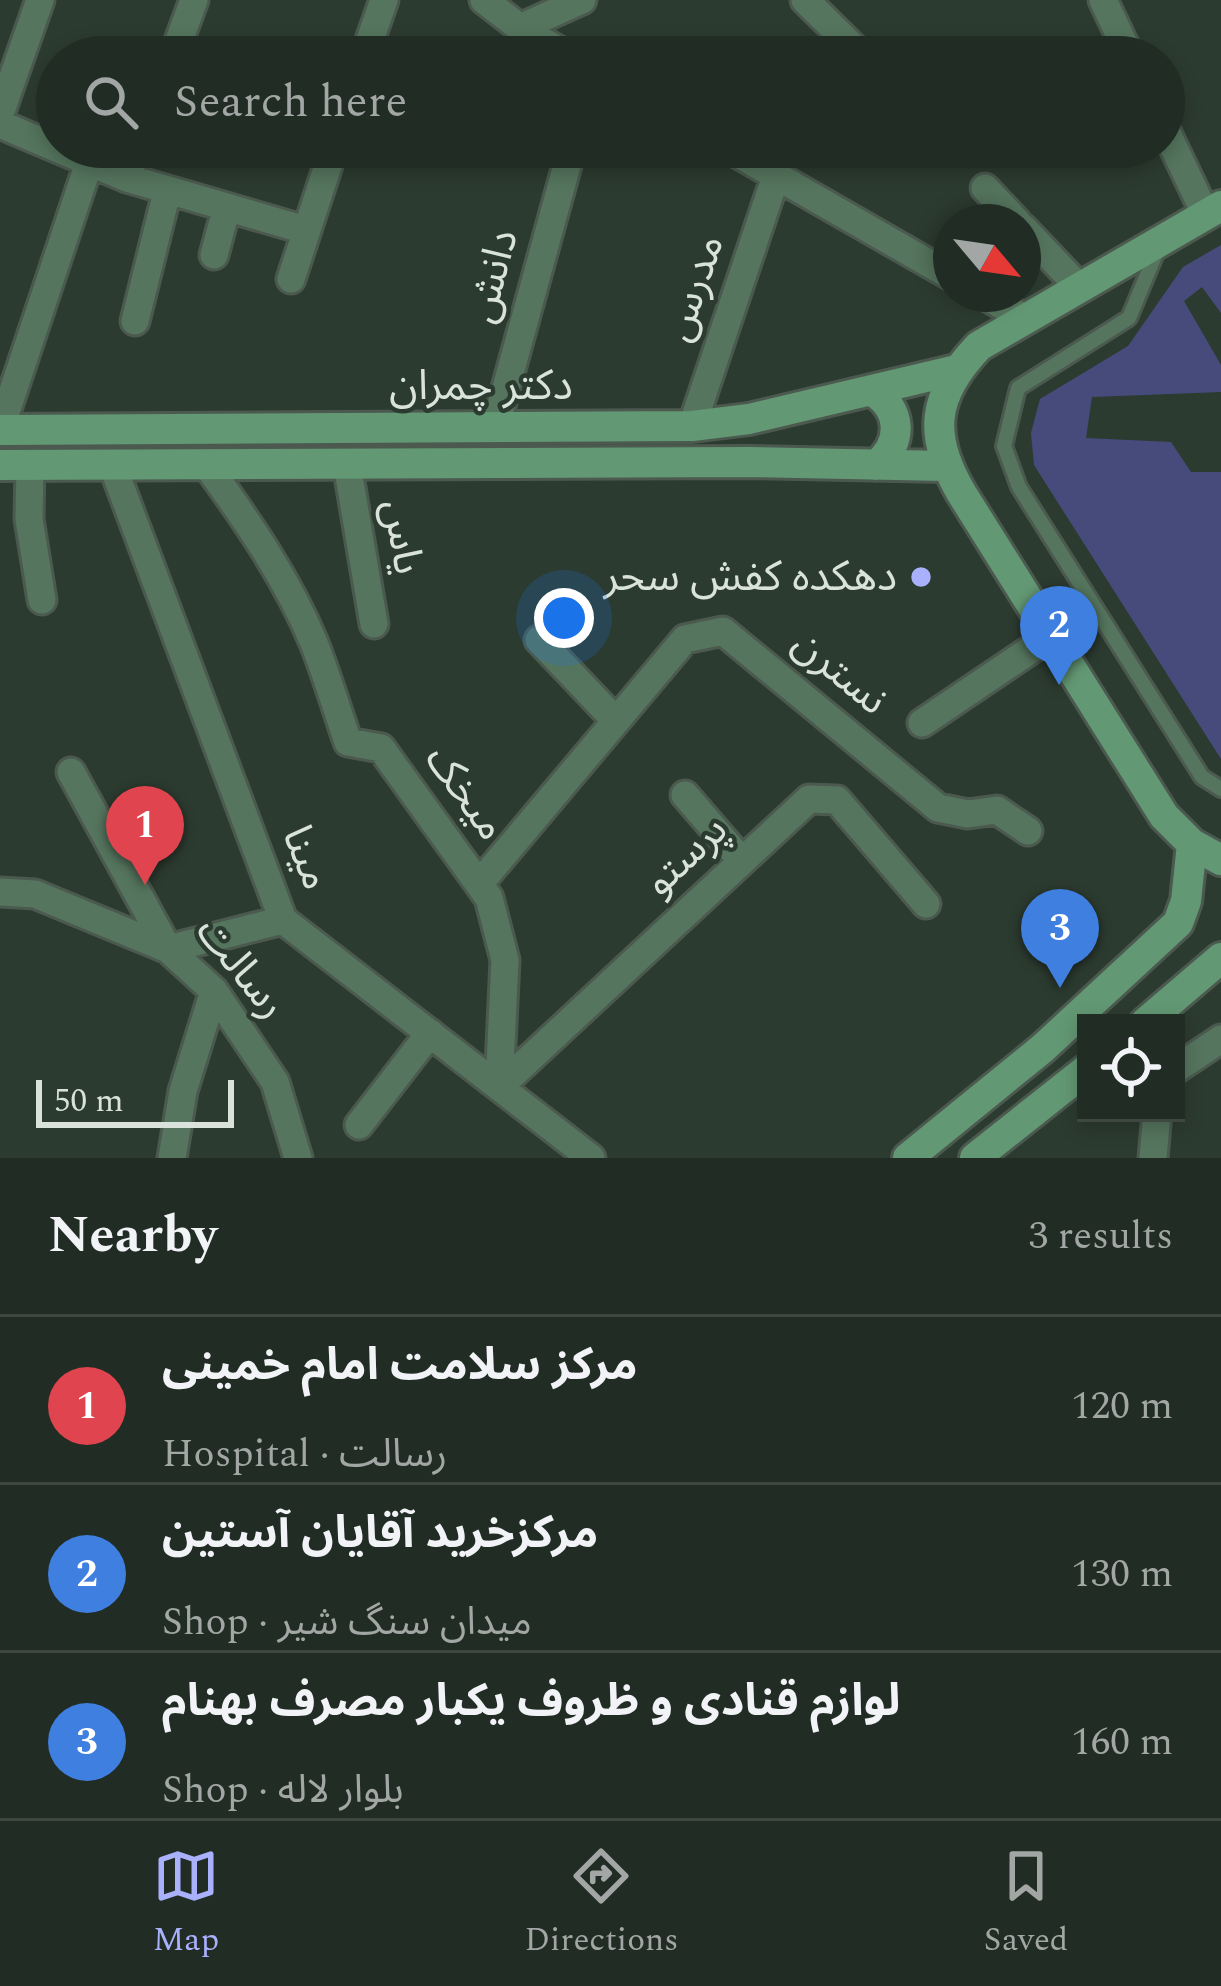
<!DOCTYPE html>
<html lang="en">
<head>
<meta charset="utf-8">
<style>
	body { margin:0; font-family:Spectral,"Noto Sans Arabic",serif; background:#29342c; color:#f1f3f6 }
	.controls { position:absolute; right:36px; bottom:36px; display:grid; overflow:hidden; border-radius:0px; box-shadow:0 6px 18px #0003 }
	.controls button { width:108px; height:108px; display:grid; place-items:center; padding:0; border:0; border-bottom:3px solid #3e4841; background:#212c24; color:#f1f3f6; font:60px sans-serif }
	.compass { position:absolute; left:933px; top:204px; width:108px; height:108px; border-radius:50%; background:#212c24; box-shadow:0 6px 18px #0003; rotate:119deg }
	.scale { position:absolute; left:36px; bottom:30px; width:198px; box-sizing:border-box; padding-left:12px; border:6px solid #d9e3dc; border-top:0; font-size:33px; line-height:42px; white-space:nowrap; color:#d9e3dc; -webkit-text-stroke:9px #2c3b30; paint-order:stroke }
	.you { position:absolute; left:564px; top:618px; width:42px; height:42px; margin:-30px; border:9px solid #fff; border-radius:50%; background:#1a73e8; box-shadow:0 0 0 18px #1a73e833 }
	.badge { display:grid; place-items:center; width:78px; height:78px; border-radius:50%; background:#a9b0fc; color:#fff; font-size:39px; font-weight:700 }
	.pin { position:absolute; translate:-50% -99px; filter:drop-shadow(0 3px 6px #0008) }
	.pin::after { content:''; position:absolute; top:63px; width:42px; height:36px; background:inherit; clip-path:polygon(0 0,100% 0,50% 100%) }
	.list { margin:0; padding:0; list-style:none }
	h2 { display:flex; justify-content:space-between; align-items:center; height:156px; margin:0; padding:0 48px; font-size:51px }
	h2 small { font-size:39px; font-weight:400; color:#a2a7a6 }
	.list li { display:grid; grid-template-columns:78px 1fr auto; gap:36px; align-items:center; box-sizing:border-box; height:168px; padding:0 48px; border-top:3px solid #3e4841 }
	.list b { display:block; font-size:45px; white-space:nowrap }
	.list p { margin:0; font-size:39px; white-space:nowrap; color:#a2a7a6 }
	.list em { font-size:39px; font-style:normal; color:#a2a7a6 }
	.icon { flex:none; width:66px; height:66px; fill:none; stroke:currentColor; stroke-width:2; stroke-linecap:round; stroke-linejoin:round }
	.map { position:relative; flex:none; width:1221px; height:1158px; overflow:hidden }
	.search { position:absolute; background:#212c24; box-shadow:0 6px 18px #0003; left:36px; right:36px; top:36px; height:132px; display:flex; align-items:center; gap:30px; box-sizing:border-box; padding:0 42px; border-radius:66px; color:#a2a7a6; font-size:45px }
	.sheet { height:660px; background:#212c24 }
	nav { display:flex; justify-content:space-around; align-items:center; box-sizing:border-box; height:168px; border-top:3px solid #3e4841; background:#212c24; font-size:33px; color:#a2a7a6 }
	nav a { display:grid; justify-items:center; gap:6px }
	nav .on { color:#a9b0fc }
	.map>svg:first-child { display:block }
	.green { fill:#474b7c }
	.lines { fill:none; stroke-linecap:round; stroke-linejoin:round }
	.service-casing { stroke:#4b594f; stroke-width:20 }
	.minor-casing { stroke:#4b594f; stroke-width:33 }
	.secondary-casing { stroke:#4b594f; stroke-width:36 }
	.service { stroke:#55755e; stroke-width:14 }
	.minor { stroke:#55755e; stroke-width:27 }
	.secondary { stroke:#639874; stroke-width:30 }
	.poi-dot { fill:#a9b0fc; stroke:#2c3b30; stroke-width:4.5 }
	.labels { text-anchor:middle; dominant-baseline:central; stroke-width:9; stroke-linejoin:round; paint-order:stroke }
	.street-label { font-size:42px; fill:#d9e3dc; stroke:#2c3b30 }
	.poi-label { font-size:42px; fill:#d9e3dc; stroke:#2c3b30; text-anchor:end }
</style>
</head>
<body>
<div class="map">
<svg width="1221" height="1158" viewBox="0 0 1221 1158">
	<rect width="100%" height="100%" fill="#2c3b30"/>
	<path class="green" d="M 1221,245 L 1221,313 L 1202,287 L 1184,301 L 1221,365 L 1221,392 L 1092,397 L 1086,438 L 1171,442 L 1191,472 L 1221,472 L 1221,759 L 1034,465 L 1031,433 L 1040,399 L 1128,346 L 1183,267 Z"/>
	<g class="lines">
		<g class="service-casing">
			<path id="service" d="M 1157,251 L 1129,318 L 1018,388 L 1004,446 L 1019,487 L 1202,777 L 1221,789"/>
		</g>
		<g class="minor-casing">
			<path id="minor" d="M 484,0 L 520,28 L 570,57
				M 805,0 L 863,57
				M 1103,0 L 1130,57
				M 520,28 L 582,0
				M 173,57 L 194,0
				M 364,57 L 384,0
				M 0,114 L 40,0
				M 0,124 L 127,178 L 305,230
				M 1164,127 L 1206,215
				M 726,147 L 951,276
				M 127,178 L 138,147
				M 985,188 L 1017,222
				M 1023,228 L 1079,287
				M 214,255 L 226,210
				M 291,279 L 334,147
				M 982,294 L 1024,318
				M 135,321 L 167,192
				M 692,426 L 776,176
				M 495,428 L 572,147
				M 0,430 L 89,163
				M 30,464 L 29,519 L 42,600
				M 112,464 L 283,920 L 591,1158
				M 206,464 C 247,521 287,578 314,643 C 327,676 337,710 348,742 L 381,748 L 489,898 L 505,960 L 499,1087
				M 347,464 L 374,624
				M 539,640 L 616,721
				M 922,723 L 1051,636
				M 71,772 L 168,949 L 214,991 L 275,1082 L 298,1158
				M 685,795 L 742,861
				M 479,884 L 685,639 L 723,631 L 938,808 L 968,814 L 997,810 L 1028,831
				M 0,892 L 35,894 L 168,949 L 283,920
				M 1176,1069 L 1221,1039
				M 499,1087 L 809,799 L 837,800 L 926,904
				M 359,1125 L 430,1033
				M 172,1158 L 183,1091 L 214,991
				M 1153,1158 L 1157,1113"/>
		</g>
		<g class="secondary-casing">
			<path id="secondary" d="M 1221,206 L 979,346 C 932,395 927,435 962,494 L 1164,816 L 1192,844 L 1221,860
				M 871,390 C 902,408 904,443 876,465
				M 0,430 L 692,426 L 749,419 L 956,370
				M 0,465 L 748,462 L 945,466
				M 1145,1023 L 1221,958
				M 908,1158 L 1043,1048 L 1178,923 L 1186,901 L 1192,844
				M 975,1158 L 1086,1070"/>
		</g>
		<use href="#service" class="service"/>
		<use href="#minor" class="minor"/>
		<use href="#secondary" class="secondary"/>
	</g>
	<circle class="poi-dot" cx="921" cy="577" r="12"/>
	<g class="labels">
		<g class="street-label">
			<text transform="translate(493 276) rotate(-75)">دانش</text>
			<text transform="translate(694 288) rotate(-71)">مدرس</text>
			<text x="481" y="386">دکتر چمران</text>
			<text transform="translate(402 537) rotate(80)">یاس</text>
			<text transform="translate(840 672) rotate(40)">نسترن</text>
			<text transform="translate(465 793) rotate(54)">میخک</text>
			<text transform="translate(686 856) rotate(-43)">پرستو</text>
			<text transform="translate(306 858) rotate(68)">مینا</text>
			<text transform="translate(241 968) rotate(51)">رسالت</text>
		</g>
		<g class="poi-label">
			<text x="897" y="577">دهکده کفش سحر</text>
		</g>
	</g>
</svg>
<div class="controls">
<button><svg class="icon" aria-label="locate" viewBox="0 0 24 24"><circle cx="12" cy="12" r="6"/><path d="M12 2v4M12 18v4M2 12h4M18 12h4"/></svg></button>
</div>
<svg class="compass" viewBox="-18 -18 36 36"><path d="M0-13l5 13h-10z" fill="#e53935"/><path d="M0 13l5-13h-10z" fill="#a2a7a6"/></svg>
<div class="scale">50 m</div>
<div class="you"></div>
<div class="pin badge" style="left:145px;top:885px;background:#e0444e">1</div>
<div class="pin badge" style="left:1059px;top:685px;background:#3f7fe0">2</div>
<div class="pin badge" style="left:1060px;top:988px;background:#3f7fe0">3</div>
<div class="search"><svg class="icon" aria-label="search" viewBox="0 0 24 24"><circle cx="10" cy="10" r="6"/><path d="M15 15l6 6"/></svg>Search here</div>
</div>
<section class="sheet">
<h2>Nearby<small>3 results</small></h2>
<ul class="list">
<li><span class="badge" style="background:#e0444e">1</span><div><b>مرکز سلامت امام خمینی</b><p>Hospital · رسالت</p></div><em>120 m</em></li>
<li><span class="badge" style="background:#3f7fe0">2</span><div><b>مرکزخرید آقایان آستین</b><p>Shop · میدان سنگ شیر</p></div><em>130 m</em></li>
<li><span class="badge" style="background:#3f7fe0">3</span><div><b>لوازم قنادی و ظروف یکبار مصرف بهنام</b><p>Shop · بلوار لاله</p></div><em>160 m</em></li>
</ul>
</section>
<nav>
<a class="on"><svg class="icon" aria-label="map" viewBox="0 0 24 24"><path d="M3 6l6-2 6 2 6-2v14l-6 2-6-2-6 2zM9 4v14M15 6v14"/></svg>Map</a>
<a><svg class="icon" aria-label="directions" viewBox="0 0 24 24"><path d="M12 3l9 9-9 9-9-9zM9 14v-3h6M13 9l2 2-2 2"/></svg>Directions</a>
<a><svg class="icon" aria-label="saved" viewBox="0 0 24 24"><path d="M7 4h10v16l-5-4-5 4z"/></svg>Saved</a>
</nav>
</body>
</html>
